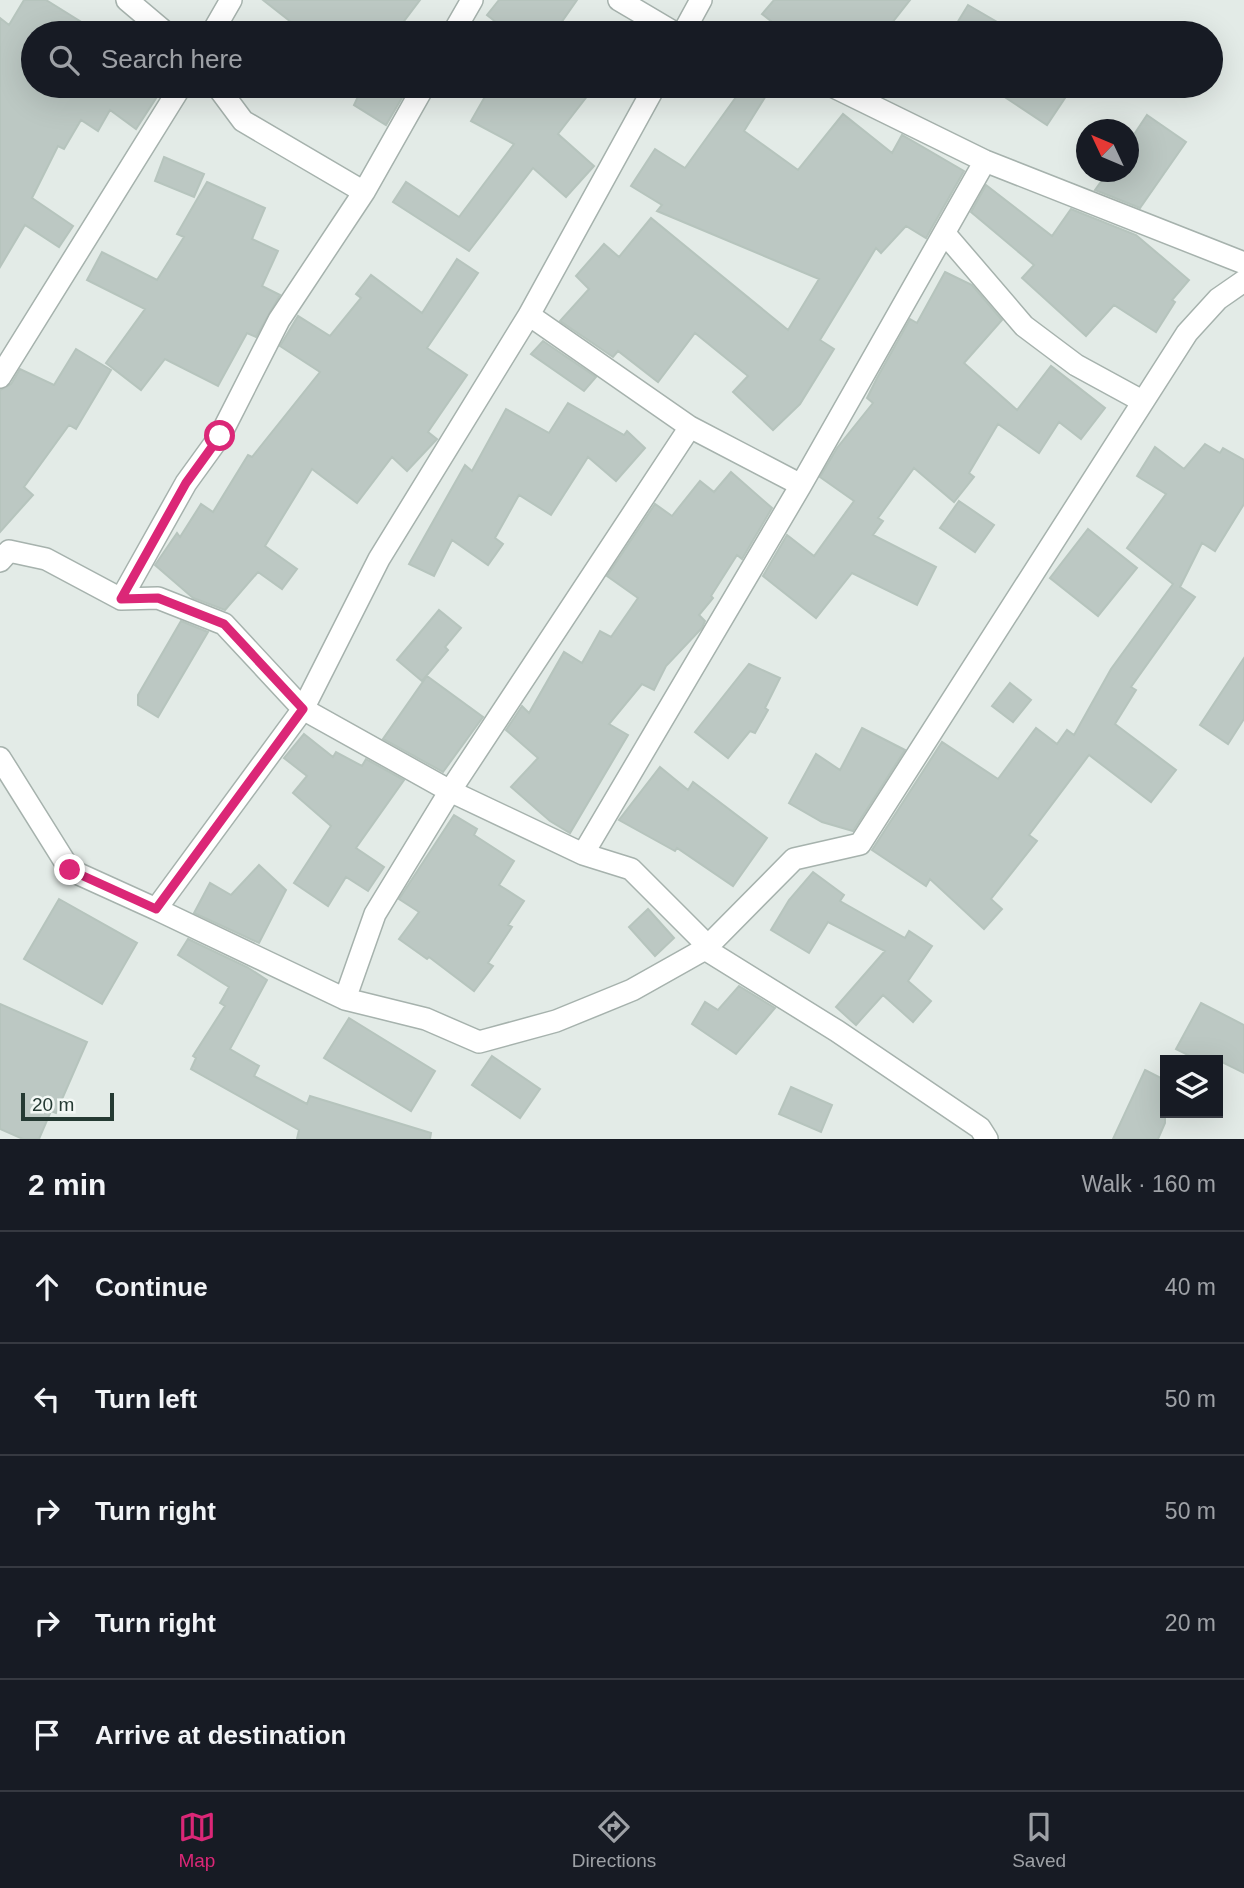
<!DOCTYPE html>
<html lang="en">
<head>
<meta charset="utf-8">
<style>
	body { margin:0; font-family:Arial,sans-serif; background:#242831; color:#f1f3f6 }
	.controls { position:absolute; right:21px; bottom:21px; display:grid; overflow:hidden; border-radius:0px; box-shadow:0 7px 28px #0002 }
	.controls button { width:63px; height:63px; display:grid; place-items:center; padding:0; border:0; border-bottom:2px solid #363941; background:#171b24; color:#f1f3f6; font:35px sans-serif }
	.compass { position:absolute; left:1076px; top:119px; width:63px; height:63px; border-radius:50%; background:#171b24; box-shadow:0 7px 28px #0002; rotate:314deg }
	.scale { position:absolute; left:21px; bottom:18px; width:93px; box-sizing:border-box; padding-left:7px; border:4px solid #253a33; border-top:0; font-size:19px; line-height:24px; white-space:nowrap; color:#253a33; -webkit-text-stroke:5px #f3f8f5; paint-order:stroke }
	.stop { position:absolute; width:21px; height:21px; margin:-16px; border:5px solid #db2777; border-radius:50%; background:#fff }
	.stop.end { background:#db2777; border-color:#fff; box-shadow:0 2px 7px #0008 }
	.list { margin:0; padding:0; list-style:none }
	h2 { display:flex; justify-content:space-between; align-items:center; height:91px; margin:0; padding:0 28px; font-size:30px }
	h2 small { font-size:23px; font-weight:400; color:#9ea1a6 }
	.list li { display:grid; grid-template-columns:46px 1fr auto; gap:21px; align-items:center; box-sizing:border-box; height:112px; padding:0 28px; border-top:2px solid #363941 }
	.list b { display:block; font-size:26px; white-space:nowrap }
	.list em { font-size:23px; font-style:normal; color:#9ea1a6 }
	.icon { flex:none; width:38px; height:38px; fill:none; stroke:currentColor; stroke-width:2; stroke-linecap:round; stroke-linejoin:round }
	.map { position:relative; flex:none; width:1244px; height:1139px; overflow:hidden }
	.search { position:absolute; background:#171b24; box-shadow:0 7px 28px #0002; left:21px; right:21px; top:21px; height:77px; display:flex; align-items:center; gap:18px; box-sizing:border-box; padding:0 24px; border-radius:38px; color:#9ea1a6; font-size:26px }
	.sheet { height:651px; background:#171b24 }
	nav { display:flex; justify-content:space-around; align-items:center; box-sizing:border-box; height:98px; border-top:2px solid #363941; background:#171b24; font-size:19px; color:#9ea1a6 }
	nav a { display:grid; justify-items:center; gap:4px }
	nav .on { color:#db2777 }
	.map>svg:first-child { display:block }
	.building { fill:#bcc8c3; stroke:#b6c4bd; stroke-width:2 }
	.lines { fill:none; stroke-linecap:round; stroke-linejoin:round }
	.minor-casing { stroke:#a6b2ad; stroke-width:24 }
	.minor { stroke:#fff; stroke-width:21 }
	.route { stroke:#db2777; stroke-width:9 }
</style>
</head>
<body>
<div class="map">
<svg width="1244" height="1139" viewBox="0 0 1244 1139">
	<rect width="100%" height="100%" fill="#e3ebe7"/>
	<path class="building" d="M 24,0 L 46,0 L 99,33 L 33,33 L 33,86 L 164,86 L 136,129 L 110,110 L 98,131 L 81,120 L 64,149 L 58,146 L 32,198 L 73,226 L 59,247 L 25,225 L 0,267 L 0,18 L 9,25 Z
		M 263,0 L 420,0 L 395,33 L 305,33 Z
		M 499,0 L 577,0 L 554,33 L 510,33 L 487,15 Z
		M 774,0 L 910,0 L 884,33 L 786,33 L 762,14 Z
		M 968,5 L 1016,33 L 951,33 Z
		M 363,86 L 409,86 L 386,125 L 354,105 Z
		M 491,86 L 595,86 L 558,134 L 594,166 L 566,197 L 533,168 L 469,251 L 393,202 L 406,182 L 459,217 L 514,144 L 471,121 Z
		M 744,86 L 772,86 L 744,131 L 798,170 L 843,114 L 892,153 L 902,135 L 964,171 L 926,238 L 906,226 L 881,253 L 876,248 L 820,340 L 834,349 L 800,404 L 773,430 L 733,392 L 748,376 L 695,333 L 658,382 L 618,351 L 613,357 L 560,321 L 589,289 L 576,276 L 604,244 L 619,257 L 651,218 L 788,330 L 819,279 L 657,211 L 662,205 L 631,186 L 655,149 L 685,168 Z
		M 988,86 L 1073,86 L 1047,125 Z
		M 1147,115 L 1186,142 L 1140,208 L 1095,190 L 1108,172 L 1129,172 L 1129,142 Z
		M 164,157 L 204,174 L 194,197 L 155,181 Z
		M 207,182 L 265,208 L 252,239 L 278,251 L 262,286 L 280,295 L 256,337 L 247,333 L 218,386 L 165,359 L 141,390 L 106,363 L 145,309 L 87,280 L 102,252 L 157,280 L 184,237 L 177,234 Z
		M 986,185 L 1052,236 L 1071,209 L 1136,235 L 1189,280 L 1172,300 L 1175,302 L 1156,332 L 1114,305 L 1086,336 L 1022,278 L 1034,265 L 971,212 Z
		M 457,259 L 478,273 L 427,348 L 467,375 L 428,432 L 437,439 L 407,471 L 392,457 L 357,503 L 312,469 L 265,546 L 297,569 L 282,589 L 258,572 L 225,610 L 193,598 L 155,565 L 177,533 L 180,537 L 201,504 L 213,512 L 248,455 L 252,457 L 320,372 L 280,346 L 298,316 L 330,336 L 361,298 L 356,294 L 371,275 L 422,313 Z
		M 945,272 L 972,285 L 1002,320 L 964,363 L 1017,410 L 1051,366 L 1105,408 L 1081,439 L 1059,422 L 1039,453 L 998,424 L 969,473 L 974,477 L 954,502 L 914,468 L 878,518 L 883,521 L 873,535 L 936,567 L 917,605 L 852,573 L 816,618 L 763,576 L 787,535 L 814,556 L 854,501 L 820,477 L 837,448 L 873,403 L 867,398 L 877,378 L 910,319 L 917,323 Z
		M 543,341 L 596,377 L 584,391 L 531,354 Z
		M 76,349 L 111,370 L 76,429 L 69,425 L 24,487 L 33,495 L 0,532 L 0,390 L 11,384 L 20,369 L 54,385 Z
		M 568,403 L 624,435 L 627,431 L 645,448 L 616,481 L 588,457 L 551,515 L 519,495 L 495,538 L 503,544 L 488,565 L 452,540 L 434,576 L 409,564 L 465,465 L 472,471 L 506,409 L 549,433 Z
		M 1205,444 L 1220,453 L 1223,448 L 1244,460 L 1244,504 L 1215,551 L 1202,543 L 1180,587 L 1195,597 L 1131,687 L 1136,690 L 1115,724 L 1176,770 L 1151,802 L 1089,755 L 1029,835 L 1037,841 L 991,899 L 1002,909 L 984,929 L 930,879 L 926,886 L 872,850 L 942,742 L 998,779 L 1036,728 L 1057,744 L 1067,730 L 1074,735 L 1111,669 L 1173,584 L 1127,548 L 1166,494 L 1137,476 L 1155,447 L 1184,469 Z
		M 731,472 L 772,508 L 742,559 L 737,555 L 711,596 L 713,598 L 699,615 L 705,621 L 702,628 L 666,666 L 654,690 L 642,684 L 609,724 L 628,735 L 570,833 L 550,821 L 511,787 L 538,758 L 506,730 L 522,706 L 529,713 L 564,652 L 582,663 L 600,631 L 611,637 L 638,598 L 607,576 L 655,504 L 672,516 L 700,481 L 714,492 Z
		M 959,501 L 994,525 L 975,552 L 940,528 Z
		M 1088,529 L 1137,568 L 1098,616 L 1050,578 Z
		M 439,610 L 461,628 L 445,647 L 448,650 L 422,681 L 397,660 Z
		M 181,621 L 208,632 L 158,717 L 138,705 L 138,695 Z
		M 1244,658 L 1244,719 L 1228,744 L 1200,725 Z
		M 749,664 L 780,678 L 765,708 L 768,710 L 755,733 L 750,731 L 728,758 L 695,732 Z
		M 427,676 L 483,717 L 443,772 L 383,739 Z
		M 1010,683 L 1031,700 L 1013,722 L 992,706 Z
		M 862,728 L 905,750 L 853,831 L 822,822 L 789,803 L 816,754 L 840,770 Z
		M 304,734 L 333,757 L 336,752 L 362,766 L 366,759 L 404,780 L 356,848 L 384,867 L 368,891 L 346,877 L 328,906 L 294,883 L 331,826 L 293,793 L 307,776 L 284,758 Z
		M 660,767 L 688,790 L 693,782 L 767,838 L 733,886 L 677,848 L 675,851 L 619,820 Z
		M 454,815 L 477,829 L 474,835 L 514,861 L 499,885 L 524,901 L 508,925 L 512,927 L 488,963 L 493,966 L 474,991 L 429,957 L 427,959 L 399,939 L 419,912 L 399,899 Z
		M 259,865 L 286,890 L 259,943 L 194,913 L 210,883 L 231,895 Z
		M 813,872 L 844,895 L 840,901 L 905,938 L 909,931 L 932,946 L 908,981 L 931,1001 L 913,1022 L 883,995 L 856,1025 L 836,1007 L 885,951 L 828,922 L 809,953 L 771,930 L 789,900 Z
		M 59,899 L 137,943 L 102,1004 L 24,959 Z
		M 648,909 L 674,938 L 655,956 L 629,927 Z
		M 188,939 L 247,967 L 267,980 L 230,1049 L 259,1066 L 254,1076 L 307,1104 L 310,1096 L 431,1133 L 430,1139 L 297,1139 L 299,1130 L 191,1069 L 196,1058 L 193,1056 L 225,1006 L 220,1003 L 229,987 L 178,955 Z
		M 739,986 L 775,1008 L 736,1054 L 692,1024 L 705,1002 L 718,1010 Z
		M 1201,1003 L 1244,1025 L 1244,1073 L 1218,1060 L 1198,1060 L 1176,1049 Z
		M 0,1004 L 87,1042 L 56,1113 L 51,1111 L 39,1139 L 23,1139 L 0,1129 Z
		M 349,1018 L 435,1071 L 411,1111 L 324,1058 Z
		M 492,1056 L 540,1089 L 520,1118 L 472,1085 Z
		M 1145,1070 L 1165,1080 L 1165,1123 L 1158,1139 L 1113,1139 Z
		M 791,1087 L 832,1105 L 821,1132 L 779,1114 Z"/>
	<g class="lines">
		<g class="minor-casing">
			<path id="minor" d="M 127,0 L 166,33
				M 619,0 L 675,33
				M 212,33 L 231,0
				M 453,33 L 472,0
				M 683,33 L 701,0
				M 655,86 L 529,315 L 379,559 L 303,709 L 156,909 L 345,999 L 426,1019 L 479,1042 L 556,1021 L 632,990 L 705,949 L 794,859 L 860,844 L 1187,333 L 1218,299 L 1244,281
				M 832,86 L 985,161 L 1244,263
				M 364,192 L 424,86
				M 946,235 L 1024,326 L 1076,365 L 1142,401
				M 529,315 L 690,427 L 801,485
				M 0,377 L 181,86
				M 0,561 L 9,551 L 46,559 L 121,599 L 158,598 L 224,624 L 303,709 L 450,791 L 583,854 L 631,869 L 700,938 L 705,949 L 837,1031 L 980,1128 L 987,1139
				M 121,599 L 186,483 L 220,436 L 279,320 L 364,192 L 243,121 L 217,86
				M 0,758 L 70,870 L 156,909
				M 583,854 L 801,485 L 985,161
				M 345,999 L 375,914 L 450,791 L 690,427"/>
		</g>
		<use href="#minor" class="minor"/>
	</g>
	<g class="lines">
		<path class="route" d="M 70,870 L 156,909 L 303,709 L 224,624 L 158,598 L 121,599 L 186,483 L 220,436"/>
	</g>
</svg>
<div class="controls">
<button><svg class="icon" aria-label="layers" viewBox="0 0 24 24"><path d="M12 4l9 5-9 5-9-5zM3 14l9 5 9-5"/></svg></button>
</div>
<svg class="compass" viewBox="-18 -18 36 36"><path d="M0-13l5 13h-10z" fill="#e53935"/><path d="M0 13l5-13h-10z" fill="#9ea1a6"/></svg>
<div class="scale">20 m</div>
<div class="stop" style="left:220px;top:436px"></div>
<div class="stop end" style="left:70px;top:870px"></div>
<div class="search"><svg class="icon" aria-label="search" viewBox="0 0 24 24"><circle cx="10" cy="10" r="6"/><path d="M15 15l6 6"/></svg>Search here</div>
</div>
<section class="sheet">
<h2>2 min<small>Walk · 160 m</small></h2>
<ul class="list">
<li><svg class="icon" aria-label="ahead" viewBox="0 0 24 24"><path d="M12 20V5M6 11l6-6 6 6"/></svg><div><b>Continue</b></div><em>40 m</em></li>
<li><svg class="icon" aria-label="left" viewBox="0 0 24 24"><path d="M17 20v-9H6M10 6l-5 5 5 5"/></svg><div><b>Turn left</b></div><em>50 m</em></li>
<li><svg class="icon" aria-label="right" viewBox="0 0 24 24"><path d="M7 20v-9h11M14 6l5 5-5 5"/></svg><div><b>Turn right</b></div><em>50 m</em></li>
<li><svg class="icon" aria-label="right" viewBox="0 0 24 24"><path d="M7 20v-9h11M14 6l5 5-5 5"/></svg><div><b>Turn right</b></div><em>20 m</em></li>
<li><svg class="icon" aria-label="arrive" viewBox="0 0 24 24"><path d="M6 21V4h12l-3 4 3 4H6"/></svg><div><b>Arrive at destination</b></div></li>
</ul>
</section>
<nav>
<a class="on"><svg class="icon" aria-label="map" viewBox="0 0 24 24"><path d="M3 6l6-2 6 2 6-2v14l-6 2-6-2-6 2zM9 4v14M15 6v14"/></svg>Map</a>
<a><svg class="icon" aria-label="directions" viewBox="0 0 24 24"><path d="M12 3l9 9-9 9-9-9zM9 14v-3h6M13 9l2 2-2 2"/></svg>Directions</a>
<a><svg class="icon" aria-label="saved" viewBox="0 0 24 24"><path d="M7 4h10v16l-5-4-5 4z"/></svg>Saved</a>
</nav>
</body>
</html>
